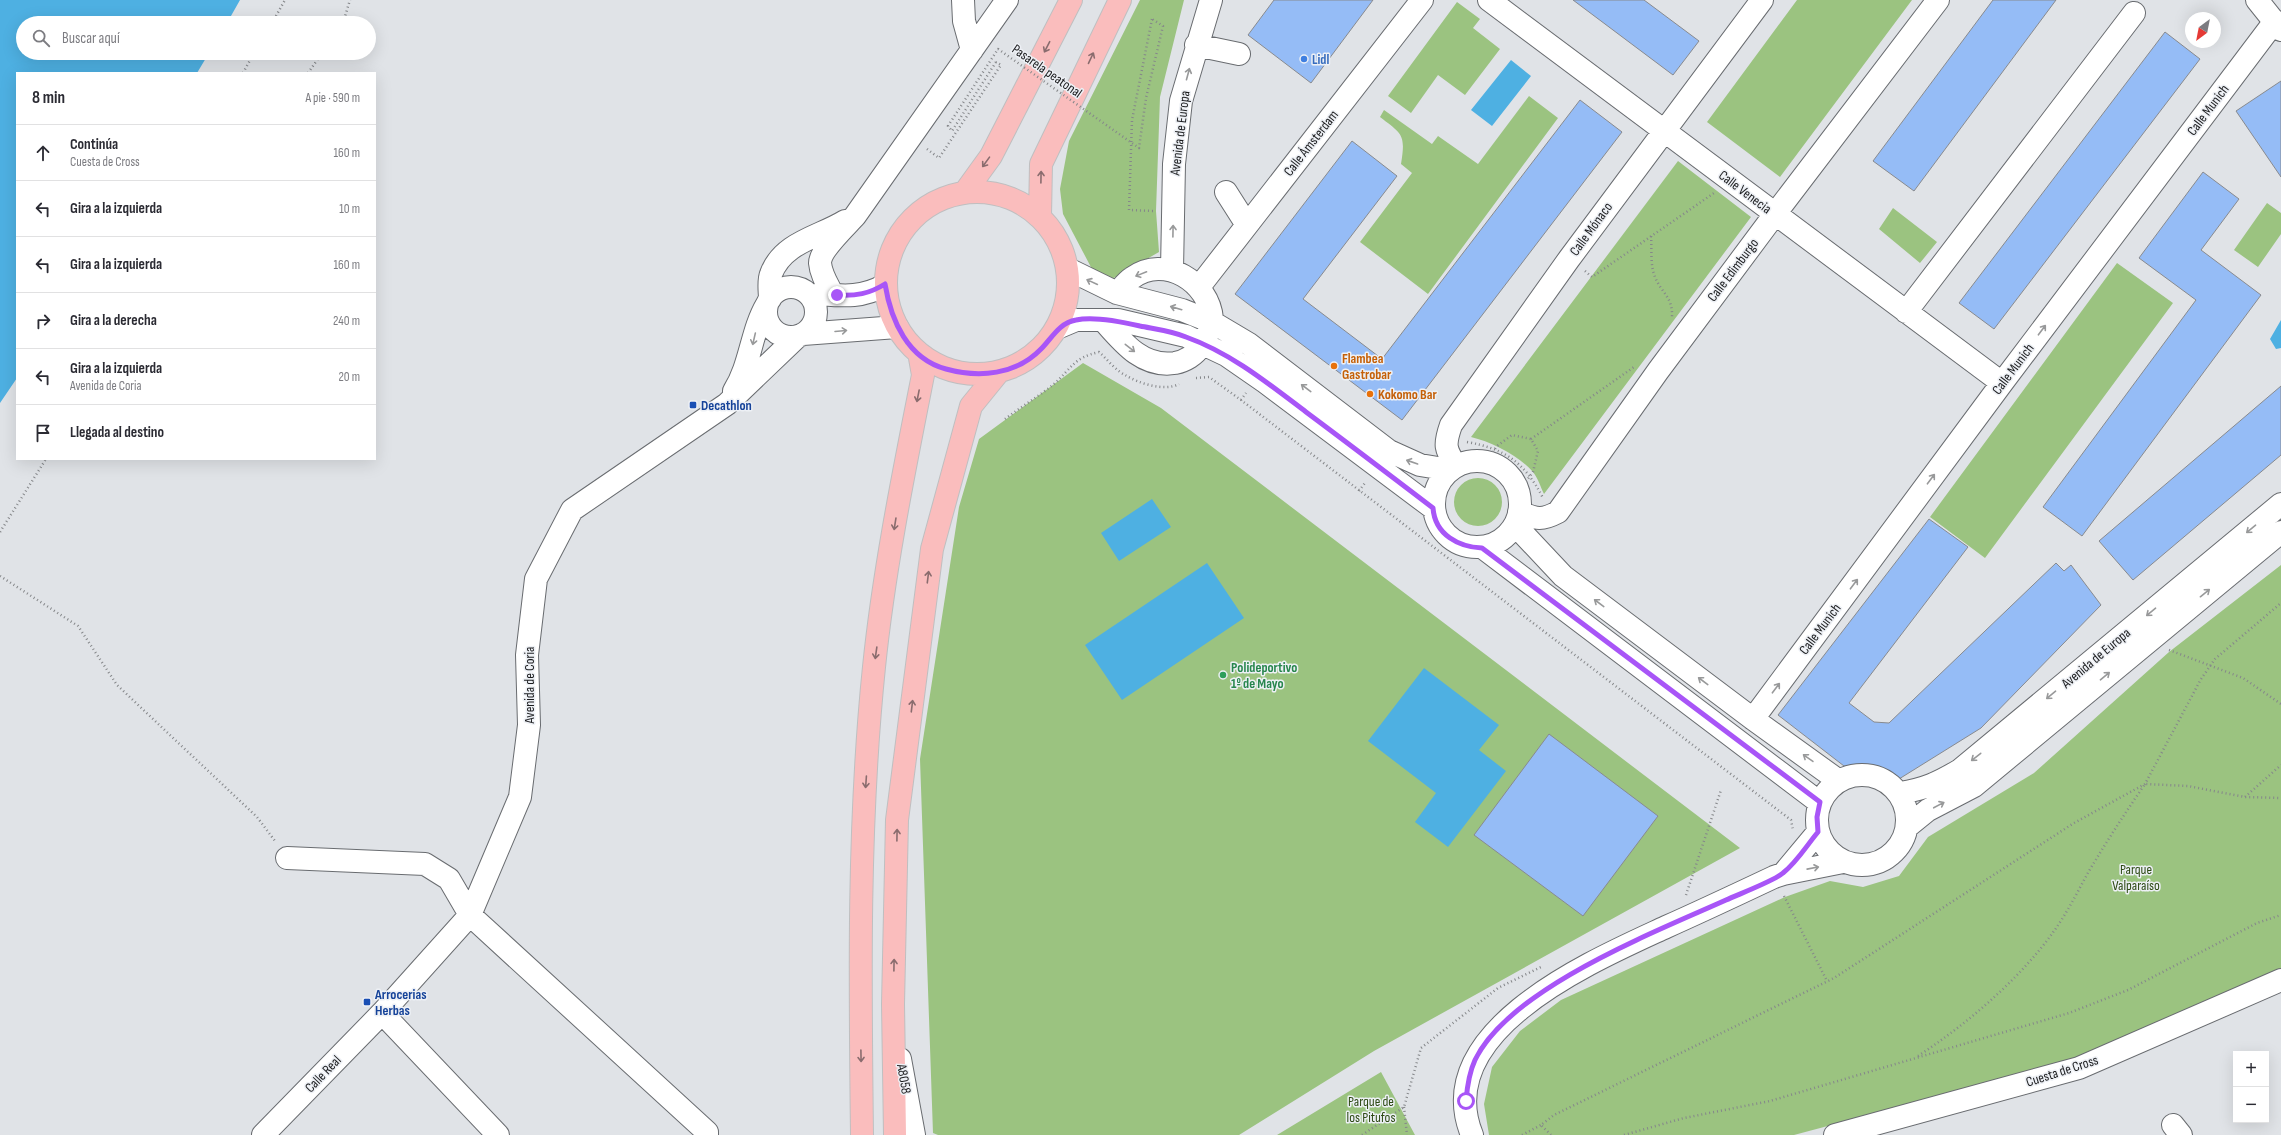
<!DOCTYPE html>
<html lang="es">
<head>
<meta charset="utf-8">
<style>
	body { margin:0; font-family:"Sofia Sans Condensed",sans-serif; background:#f7f7f7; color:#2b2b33 }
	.controls { position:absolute; right:12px; bottom:12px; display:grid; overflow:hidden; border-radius:0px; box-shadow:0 4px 16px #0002 }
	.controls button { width:36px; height:36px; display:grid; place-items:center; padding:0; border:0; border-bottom:1px solid #e1e1e2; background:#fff; color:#2b2b33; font:20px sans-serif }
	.compass { position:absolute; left:2185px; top:12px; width:36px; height:36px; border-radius:50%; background:#fff; box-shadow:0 4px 16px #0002; rotate:212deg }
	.stop { position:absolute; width:12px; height:12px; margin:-9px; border:3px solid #a855f7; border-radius:50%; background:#fff }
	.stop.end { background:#a855f7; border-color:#fff; box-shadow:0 1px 4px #0008 }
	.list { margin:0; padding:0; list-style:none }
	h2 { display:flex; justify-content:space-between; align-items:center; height:52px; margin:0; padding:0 16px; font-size:17px }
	h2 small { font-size:13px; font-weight:400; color:#7c7c81 }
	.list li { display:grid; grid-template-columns:26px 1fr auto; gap:12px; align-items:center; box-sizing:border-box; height:56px; padding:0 16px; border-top:1px solid #e1e1e2 }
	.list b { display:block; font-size:15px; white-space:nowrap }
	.list p { margin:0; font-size:13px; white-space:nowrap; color:#7c7c81 }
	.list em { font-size:13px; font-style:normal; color:#7c7c81 }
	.icon { flex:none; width:22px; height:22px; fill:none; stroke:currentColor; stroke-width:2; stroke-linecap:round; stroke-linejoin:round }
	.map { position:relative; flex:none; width:2281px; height:1135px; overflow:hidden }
	.search { position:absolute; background:#fff; box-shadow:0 4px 16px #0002; left:16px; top:16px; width:360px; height:44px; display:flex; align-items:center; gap:10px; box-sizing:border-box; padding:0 14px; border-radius:22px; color:#7c7c81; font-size:15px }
	.panel { position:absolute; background:#fff; box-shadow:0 4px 16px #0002; left:16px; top:72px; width:360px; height:388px; border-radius:0px }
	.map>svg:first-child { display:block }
	.green { fill:#9bc380 }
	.water { fill:#4eb0e2 }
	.building { fill:#95bcf6; stroke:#888a8e }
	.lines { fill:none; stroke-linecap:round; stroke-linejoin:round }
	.minor-casing { stroke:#696c70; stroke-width:24 }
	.major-casing { stroke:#bfbfc0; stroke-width:24 }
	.path { stroke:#85878a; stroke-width:2.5; stroke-dasharray:1 3; stroke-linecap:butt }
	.minor { stroke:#fff; stroke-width:22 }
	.major { stroke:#fabdbd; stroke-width:22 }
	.path-bridge { stroke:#85878a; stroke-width:2.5; stroke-dasharray:1 3; stroke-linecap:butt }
	.oneway { stroke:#8a6c6e }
	.oneway2 { stroke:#98999a }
	.route { stroke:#a855f7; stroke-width:5 }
	.shop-dot { fill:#3f7fe0; stroke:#edf0f5; stroke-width:1.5 }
	.food-dot { fill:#e8710a; stroke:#edf0f5; stroke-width:1.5 }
	.transit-dot { fill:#1a4fb4; stroke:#edf0f5; stroke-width:1.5 }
	.leisure-dot { fill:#2e9e5b; stroke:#edf0f5; stroke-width:1.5 }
	.labels { text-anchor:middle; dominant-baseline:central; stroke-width:3; stroke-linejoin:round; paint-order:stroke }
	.shop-label { font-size:14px; font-weight:bold; fill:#366cbe; stroke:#edf0f5; text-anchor:start }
	.street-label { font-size:14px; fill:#1b1c1e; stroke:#edf0f5 }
	.food-label { font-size:14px; font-weight:bold; fill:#c56008; stroke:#edf0f5; text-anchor:start }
	.transit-label { font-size:14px; font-weight:bold; fill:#164399; stroke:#edf0f5; text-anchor:start }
	.leisure-label { font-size:14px; font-weight:bold; fill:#27864d; stroke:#edf0f5; text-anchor:start }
	.park-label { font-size:14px; fill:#2c4913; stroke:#edf0f5 }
</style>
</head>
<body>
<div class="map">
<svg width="2281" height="1135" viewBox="0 0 2281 1135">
	<rect width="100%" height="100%" fill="#e0e3e7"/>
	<path class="green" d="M 1140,0 L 1184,0 L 1160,97 L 1156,211 L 1159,252 L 1112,279 L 1093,271 L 1063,214 L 1060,189 L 1069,141 Z
		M 1797,0 L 1912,0 L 1780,177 L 1707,122 Z
		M 1457,2 L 1480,19 L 1473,28 L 1500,49 L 1465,95 L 1438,75 L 1411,113 L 1388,96 Z
		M 1529,96 L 1558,118 L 1428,294 L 1360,242 L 1412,173 L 1401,164 C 1406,134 1402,134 1380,117 L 1384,110 L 1432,144 L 1438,136 L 1478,164 Z
		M 1678,161 L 1751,217 L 1544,494 C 1541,488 1538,478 1533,472 C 1519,456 1492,442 1471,437 Z
		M 2267,203 L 2281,213 L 2281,234 L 2258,267 L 2234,250 Z
		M 1893,208 L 1937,242 L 1920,263 L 1879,229 Z
		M 2117,263 L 2173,303 L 1985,558 L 1930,517 Z
		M 1083,363 L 1161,408 L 1740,848 L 1374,1051 L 1239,1135 L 938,1135 L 933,1133 L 920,759 L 959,507 L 979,439 Z
		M1454 502a24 24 0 1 1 48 0a24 24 0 1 1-48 0Z
		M 2281,565 L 2281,968 L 2177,1018 L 2079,1059 L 1794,1135 L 1489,1135 L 1484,1104 L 1492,1067 L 1520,1031 L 1561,1000 L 1785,897 L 1830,881 L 1863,887 L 1899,876 L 1928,837 L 2034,773 L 2169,652 Z
		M 1381,1072 L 1415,1135 L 1277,1135 Z"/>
	<path class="water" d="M 0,0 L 240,0 L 227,23 L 23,23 L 23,53 L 209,53 L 197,73 L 17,73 L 17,378 L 0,403 Z
		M 1511,60 L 1531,76 L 1492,126 L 1471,110 Z
		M 2281,320 L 2281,348 L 2276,349 L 2270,339 Z
		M 1152,499 L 1171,527 L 1119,561 L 1101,533 Z
		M 1207,563 L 1244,618 L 1122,700 L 1085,645 Z
		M 1424,668 L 1499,725 L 1479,750 L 1506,771 L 1448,847 L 1415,822 L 1436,793 L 1368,741 Z"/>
	<path class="building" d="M 1274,0 L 1373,0 L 1311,83 L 1248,35 Z
		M 1573,0 L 1644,0 L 1699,41 L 1673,75 Z
		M 1993,0 L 2056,0 L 1914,191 L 1873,161 Z
		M 2165,32 L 2200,59 L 1994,329 L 1959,303 Z
		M 2281,81 L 2281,177 L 2236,111 Z
		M 1580,100 L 1622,132 L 1402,420 L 1235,294 L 1352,141 L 1397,176 L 1303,299 L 1382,359 Z
		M 2203,172 L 2239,199 L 2201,250 L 2261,295 L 2082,536 L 2043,507 L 2196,300 L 2139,258 Z
		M 2281,386 L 2281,455 L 2133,580 L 2099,541 Z
		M 1929,519 L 1968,547 L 1849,703 L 1874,722 L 1889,723 L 2056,563 L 2064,571 L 2071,565 L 2101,605 L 1981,728 L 1899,779 L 1872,770 L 1844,766 L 1778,715 Z
		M 1549,734 L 1658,816 L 1583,916 L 1474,835 Z"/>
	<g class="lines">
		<g class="minor-casing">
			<path id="minor" d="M 963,0 L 964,21 L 972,50
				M 1489,0 L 2002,383
				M 2257,0 L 2281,30
				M 1196,45 L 1239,54
				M 1226,192 L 1247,225
				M 1068,269 L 1117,293 L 1182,310 L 1212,322 L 1249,344 L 1389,451 L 1420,465 L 1450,470
				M 1172,270 L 1174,164 L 1181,101 L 1211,0
				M 1199,287 L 1422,0
				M766 312a25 25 0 1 1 50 0a25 25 0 1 1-50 0Z
				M 819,294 C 844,296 862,298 885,285
				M 833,295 C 828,285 821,275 820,263 C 820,250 846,226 855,216 L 1007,0
				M 770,299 C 770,292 768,281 771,274 C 783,242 819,237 845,221
				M 1906,312 L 2134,13
				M 1103,320 C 1123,343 1143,368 1175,363 C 1185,361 1195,355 1200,347 C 1204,341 1213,327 1212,319 C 1209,282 1165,254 1132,278 C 1126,282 1122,288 1117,293
				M 1057,328 L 1076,320 L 1118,320 L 1186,336 L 1226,355 L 1265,382 L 1433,508
				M 803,334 L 897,327
				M 734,391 C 751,364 751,331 767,304
				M1434 504a43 43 0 1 1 86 0a43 43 0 1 1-86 0Z
				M 1456,466 C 1445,449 1444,445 1451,425 L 1569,259 L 1762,0
				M 1519,512 C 1537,519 1541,521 1558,512 L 1658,371 L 1775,214 L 1938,0
				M 1515,525 L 1563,576 L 1753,719 L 1839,781
				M 1482,547 L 1820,803
				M 1753,719 L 2002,383 L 2275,21
				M1817 820a45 45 0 1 1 90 0a45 45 0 1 1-90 0Z
				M 1900,793 C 1925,789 1938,783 1960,770 L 2281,504
				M 1907,827 L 1928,810 L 1974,786 L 2281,532
				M 287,858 L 425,864 L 449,879 L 470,915 L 707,1132 L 707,1135
				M 1783,874 L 1818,832
				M 382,1013 L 498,1135
				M 900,1059 L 914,1135
				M 2173,1125 L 2181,1135
				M 263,1135 L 382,1013 L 470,915 L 520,797 L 529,725 L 527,655 L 536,579 L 572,510 L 727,404 L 798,336
				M 1472,1135 C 1429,1030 1595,960 1666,927 C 1702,911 1738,894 1774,877 L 1783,874 L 1843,862
				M 1835,1135 L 2079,1068 L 2281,980"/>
		</g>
		<g class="major-casing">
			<path id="major" d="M886 283a91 91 0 1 1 182 0a91 91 0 1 1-182 0Z
				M 965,192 L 991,156 L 1071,0
				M 1040,216 L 1041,164 L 1120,0
				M 862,1135 C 860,979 858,822 874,667 C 884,569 904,471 923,375 L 920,358
				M 895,1135 L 893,1004 L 897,820 L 932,549 L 971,406 L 997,374"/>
		</g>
		<path class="path" d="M 1152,19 L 1132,120 L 1129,210 L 1154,211
			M 272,23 L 285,0
			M 343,23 L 350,0
			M 243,73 L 254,53
			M 308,73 L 322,53
			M 927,149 L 939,158 L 1001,65 L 996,62
			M 1651,236 C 1652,250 1650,265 1655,277 C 1662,294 1673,297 1672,317
			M 1585,271 L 1592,277 L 1714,193
			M 1196,378 L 1209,377 L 1241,400 L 1791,820 L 1793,830
			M 1241,400 L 1246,393
			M 1005,419 C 1021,407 1039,396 1054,384 C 1072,368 1073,358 1099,352 C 1107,359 1115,370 1125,375 C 1138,383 1164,392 1179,384
			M 1531,439 L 1634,367
			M 1467,442 C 1506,449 1525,463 1543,498
			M 1486,462 L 1497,446 L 1512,435 L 1531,439 L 1538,451 L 1533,472 L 1518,492
			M 1359,491 L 1365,483
			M 0,532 L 46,459
			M 0,576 L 78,626 L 117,685 L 257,817 L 275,841
			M 2169,650 L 2243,678 L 2281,704
			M 2245,797 L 2281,765
			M 1686,895 L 1721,790
			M 1784,896 L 1827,981
			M 1918,1056 C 1967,1024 2020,979 2054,931 C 2067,913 2078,891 2089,871 C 2107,841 2125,813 2145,784 L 2188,786 L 2245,797 L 2281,798
			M 1404,1107 L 1407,1135
			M 1362,1135 L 1404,1107 L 1421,1048 L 1498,988 L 1541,967
			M 1522,1135 L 1541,1125
			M 1551,1135 L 1541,1125 L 1554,1115 L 1834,978 L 2074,823 L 2145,784 L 2201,679 L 2215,659 L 2281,603
			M 1624,1135 L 1684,1118 L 1770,1101 L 2069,1013 L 2128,990 L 2257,923 L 2281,915"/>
		<use href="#minor" class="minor"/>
		<use href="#major" class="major"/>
		<path class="path-bridge" d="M 996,62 L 952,131 L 948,126 L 998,49 L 1139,148 L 1146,98 L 1163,26 L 1152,19"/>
	</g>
	<defs><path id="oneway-shaft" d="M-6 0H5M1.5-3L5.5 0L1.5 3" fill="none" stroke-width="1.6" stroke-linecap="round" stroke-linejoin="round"/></defs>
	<g class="oneway">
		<use href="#oneway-shaft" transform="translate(1047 47) rotate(117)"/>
		<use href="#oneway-shaft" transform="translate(1091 58) rotate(-65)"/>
		<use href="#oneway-shaft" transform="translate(986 162) rotate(126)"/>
		<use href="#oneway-shaft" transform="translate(1041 177) rotate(-89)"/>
		<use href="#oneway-shaft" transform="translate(918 396) rotate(101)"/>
		<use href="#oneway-shaft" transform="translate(895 524) rotate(99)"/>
		<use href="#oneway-shaft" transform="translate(928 577) rotate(-83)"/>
		<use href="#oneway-shaft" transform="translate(876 653) rotate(98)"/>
		<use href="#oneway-shaft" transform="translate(912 706) rotate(-83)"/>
		<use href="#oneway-shaft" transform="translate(866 782) rotate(94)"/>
		<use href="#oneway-shaft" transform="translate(897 835) rotate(-89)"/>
		<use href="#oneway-shaft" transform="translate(894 965) rotate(-89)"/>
		<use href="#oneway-shaft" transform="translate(861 1056) rotate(89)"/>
	</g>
	<g class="oneway2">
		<use href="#oneway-shaft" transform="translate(1188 74) rotate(-75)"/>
		<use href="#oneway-shaft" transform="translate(1173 231) rotate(-89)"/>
		<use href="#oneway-shaft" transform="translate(1141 274) rotate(158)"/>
		<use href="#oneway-shaft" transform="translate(1092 282) rotate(-155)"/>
		<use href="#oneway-shaft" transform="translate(1176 308) rotate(-164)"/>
		<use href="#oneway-shaft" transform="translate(2042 330) rotate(-53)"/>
		<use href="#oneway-shaft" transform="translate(841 331) rotate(-5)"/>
		<use href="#oneway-shaft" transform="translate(754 339) rotate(103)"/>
		<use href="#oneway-shaft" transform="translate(1130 348) rotate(38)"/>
		<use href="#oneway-shaft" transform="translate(1306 388) rotate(-143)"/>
		<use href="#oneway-shaft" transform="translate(1412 462) rotate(-161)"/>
		<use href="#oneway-shaft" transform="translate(1931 479) rotate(-53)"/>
		<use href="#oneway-shaft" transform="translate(2251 529) rotate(140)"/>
		<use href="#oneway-shaft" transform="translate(1854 584) rotate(-53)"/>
		<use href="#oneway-shaft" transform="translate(2205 593) rotate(-39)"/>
		<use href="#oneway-shaft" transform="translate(1599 603) rotate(-143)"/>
		<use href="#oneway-shaft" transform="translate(2151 612) rotate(140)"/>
		<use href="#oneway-shaft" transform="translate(2105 676) rotate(-40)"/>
		<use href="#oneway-shaft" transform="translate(1703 681) rotate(-143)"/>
		<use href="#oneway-shaft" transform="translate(1776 688) rotate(-53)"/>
		<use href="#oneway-shaft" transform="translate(2051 695) rotate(140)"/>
		<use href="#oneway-shaft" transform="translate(1976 757) rotate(142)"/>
		<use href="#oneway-shaft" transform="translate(1808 758) rotate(-145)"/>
		<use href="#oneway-shaft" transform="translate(1939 805) rotate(-28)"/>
		<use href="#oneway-shaft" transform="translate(1813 868) rotate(-11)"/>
	</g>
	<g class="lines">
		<path class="route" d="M 837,295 C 856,296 869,294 885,284 C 891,321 908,359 946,369 C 979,378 1016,375 1041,349 C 1052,338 1059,323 1076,320 C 1093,316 1123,322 1140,326 C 1155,329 1172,331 1186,337 C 1231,353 1269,384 1306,412 C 1349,444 1391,476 1433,508 C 1435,535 1459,547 1482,548 L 1820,802 L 1817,817 L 1818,832 C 1807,845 1797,862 1783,873 C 1774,881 1739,894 1726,900 C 1655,932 1510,988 1475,1060 C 1469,1073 1467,1088 1466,1101"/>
	</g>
	<circle class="shop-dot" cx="1304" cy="59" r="4"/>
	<g class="food-dot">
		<circle cx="1334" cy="366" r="4"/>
		<circle cx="1370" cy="394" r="4"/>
	</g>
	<g class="transit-dot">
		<rect x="689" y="401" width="8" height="8" rx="2"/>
		<rect x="363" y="998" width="8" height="8" rx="2"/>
	</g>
	<circle class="leisure-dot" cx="1223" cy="675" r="4"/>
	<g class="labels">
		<g class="shop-label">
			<text x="1312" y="59">Lidl</text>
		</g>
		<g class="street-label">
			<text transform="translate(1047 71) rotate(35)">Pasarela peatonal</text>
			<text transform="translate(2208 110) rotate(-53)">Calle Munich</text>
			<text transform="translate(1180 133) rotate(-83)">Avenida de Europa</text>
			<text transform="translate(1311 143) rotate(-52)">Calle Ámsterdam</text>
			<text transform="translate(1745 192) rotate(37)">Calle Venecia</text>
			<text transform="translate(1591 229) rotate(-54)">Calle Mónaco</text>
			<text transform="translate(1733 270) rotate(-53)">Calle Edimburgo</text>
			<text transform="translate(2013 369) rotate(-53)">Calle Munich</text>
			<text transform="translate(1820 629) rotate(-53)">Calle Munich</text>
			<text transform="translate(2096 658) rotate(-40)">Avenida de Europa</text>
			<text transform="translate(529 685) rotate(-90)">Avenida de Coria</text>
			<text transform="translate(2062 1071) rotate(-18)">Cuesta de Cross</text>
			<text transform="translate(323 1074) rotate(-46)">Calle Real</text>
			<text transform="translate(904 1079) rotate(80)">A8058</text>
		</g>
		<g class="food-label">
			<text x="1342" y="358">Flambea<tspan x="1342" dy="16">Gastrobar</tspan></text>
			<text x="1378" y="394">Kokomo Bar</text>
		</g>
		<g class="transit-label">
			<text x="701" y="405">Decathlon</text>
			<text x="375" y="994">Arrocerias<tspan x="375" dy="16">Herbas</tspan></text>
		</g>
		<g class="leisure-label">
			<text x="1231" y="667">Polideportivo<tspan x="1231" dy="16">1º de Mayo</tspan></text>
		</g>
		<g class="park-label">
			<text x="2136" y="869">Parque<tspan x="2136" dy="16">Valparaíso</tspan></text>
			<text x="1371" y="1101">Parque de<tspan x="1371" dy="16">los Pitufos</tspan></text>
		</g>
	</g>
</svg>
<div class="controls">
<button>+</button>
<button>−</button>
</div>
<svg class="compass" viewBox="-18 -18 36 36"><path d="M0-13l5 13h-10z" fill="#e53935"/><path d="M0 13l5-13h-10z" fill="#7c7c81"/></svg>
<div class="stop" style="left:1466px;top:1101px"></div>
<div class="stop end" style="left:837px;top:295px"></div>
<div class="search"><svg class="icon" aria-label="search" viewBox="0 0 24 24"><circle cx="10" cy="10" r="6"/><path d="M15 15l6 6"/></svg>Buscar aquí</div>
<section class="panel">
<h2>8 min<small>A pie · 590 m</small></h2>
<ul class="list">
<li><svg class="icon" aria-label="ahead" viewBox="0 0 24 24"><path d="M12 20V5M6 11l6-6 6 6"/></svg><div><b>Continúa</b><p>Cuesta de Cross</p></div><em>160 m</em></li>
<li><svg class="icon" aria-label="left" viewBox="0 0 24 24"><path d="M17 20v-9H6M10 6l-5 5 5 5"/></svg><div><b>Gira a la izquierda</b></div><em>10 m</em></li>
<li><svg class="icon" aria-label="left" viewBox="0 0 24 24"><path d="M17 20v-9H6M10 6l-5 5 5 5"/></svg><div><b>Gira a la izquierda</b></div><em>160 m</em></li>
<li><svg class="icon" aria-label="right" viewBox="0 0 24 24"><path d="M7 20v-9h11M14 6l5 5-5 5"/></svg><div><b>Gira a la derecha</b></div><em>240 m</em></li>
<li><svg class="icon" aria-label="left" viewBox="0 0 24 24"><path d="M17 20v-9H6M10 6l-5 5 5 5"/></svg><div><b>Gira a la izquierda</b><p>Avenida de Coria</p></div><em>20 m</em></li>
<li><svg class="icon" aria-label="arrive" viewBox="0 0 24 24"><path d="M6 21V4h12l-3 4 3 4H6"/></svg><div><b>Llegada al destino</b></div></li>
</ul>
</section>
</div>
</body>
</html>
